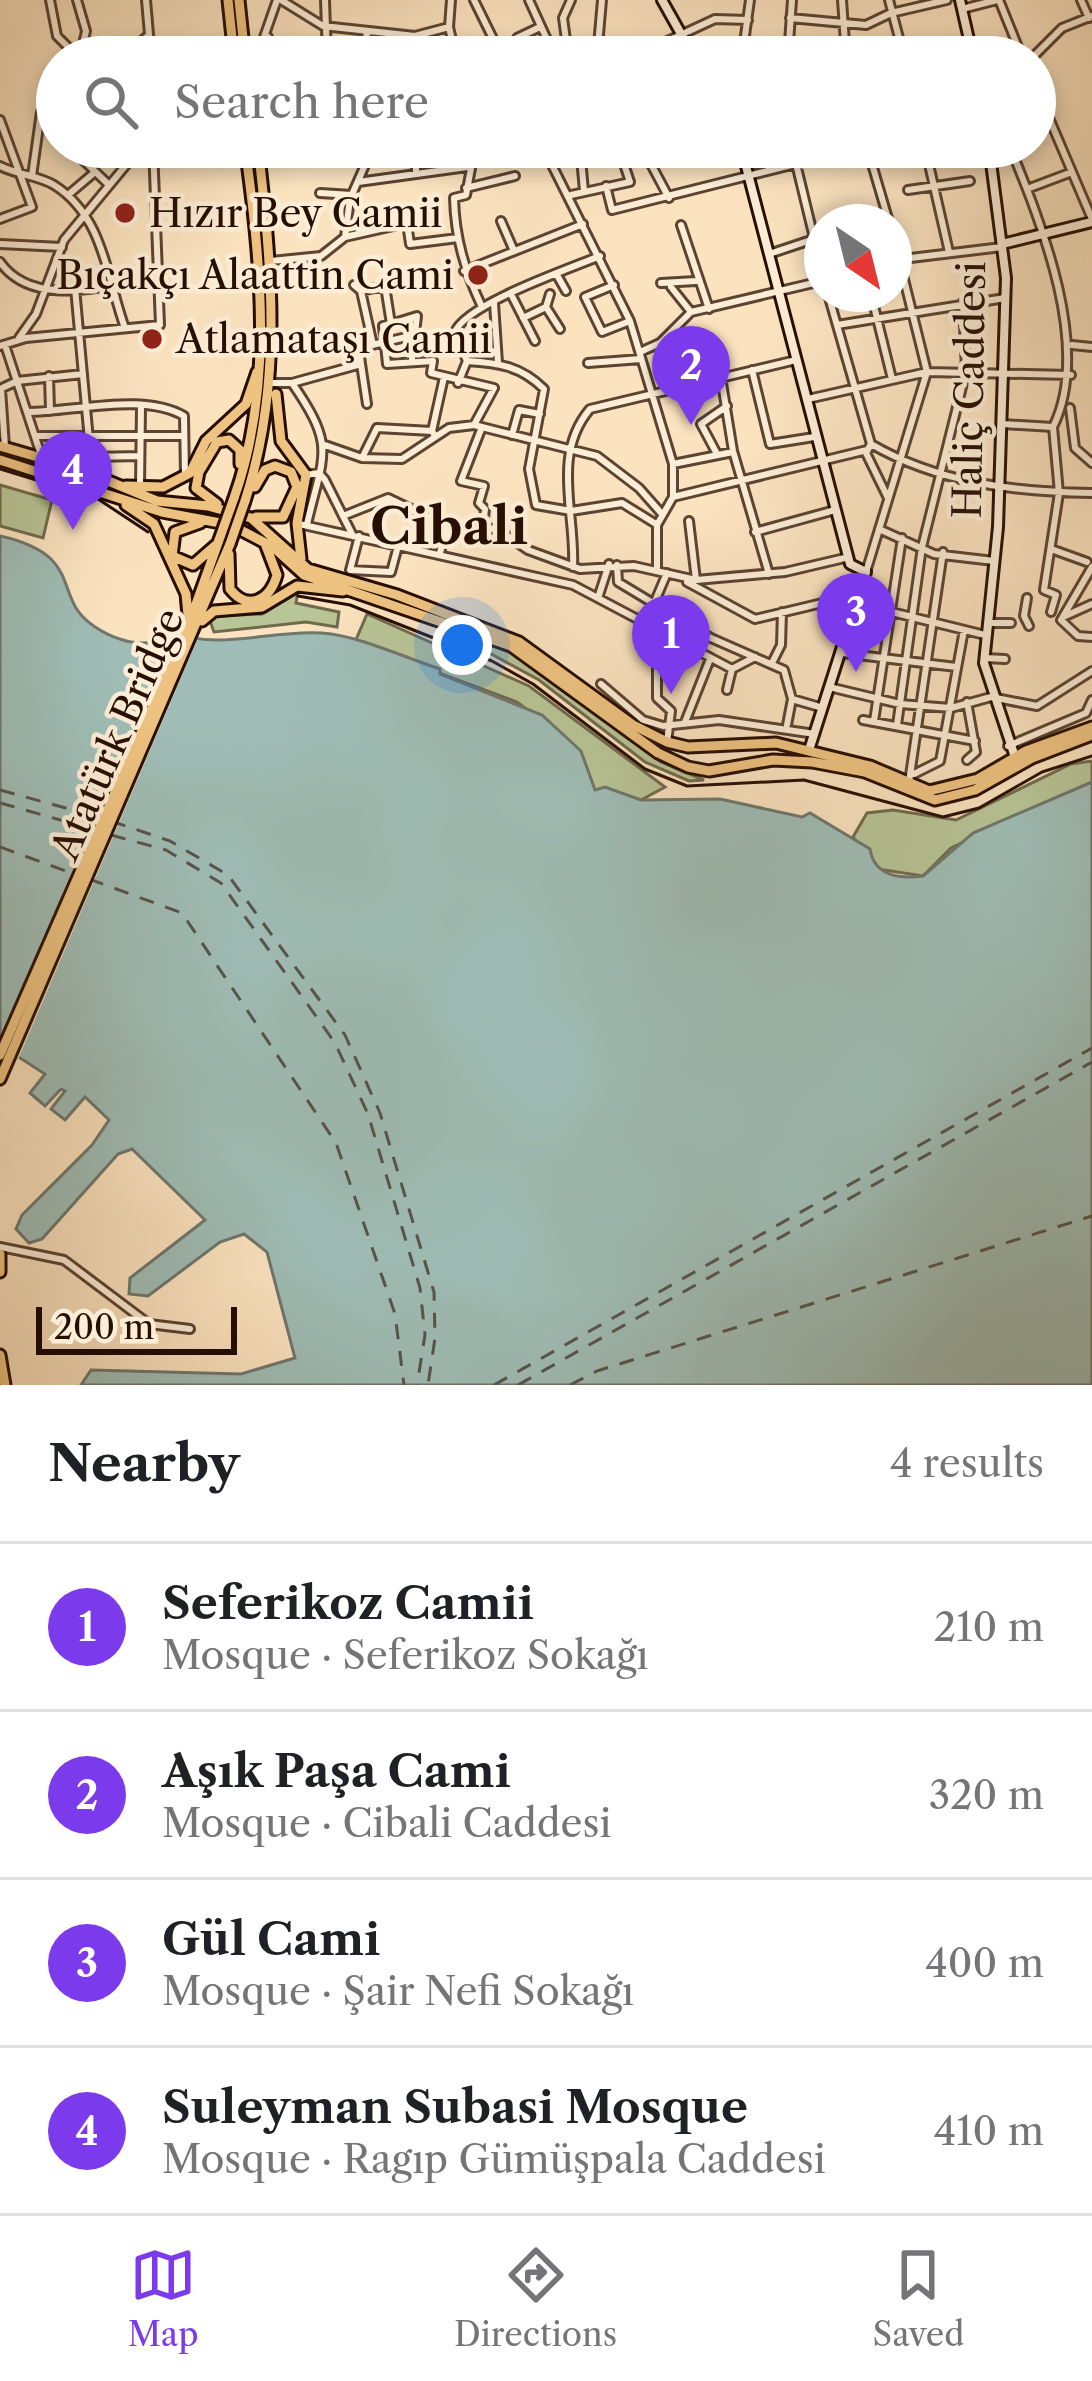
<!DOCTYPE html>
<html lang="en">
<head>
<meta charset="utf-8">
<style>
	body { margin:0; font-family:"Libre Caslon Text",serif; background:#f2f2f2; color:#202124 }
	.compass { position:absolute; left:804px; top:204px; width:108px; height:108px; border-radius:50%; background:#fff; box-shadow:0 6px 18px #0003; rotate:145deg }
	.scale { position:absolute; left:36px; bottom:30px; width:201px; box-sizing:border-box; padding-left:12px; border:6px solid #270e03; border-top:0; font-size:33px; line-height:42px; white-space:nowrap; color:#270e03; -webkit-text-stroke:9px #fcedd6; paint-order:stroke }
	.you { position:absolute; left:462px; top:645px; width:42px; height:42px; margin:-30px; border:9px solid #fff; border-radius:50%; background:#1a73e8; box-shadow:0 0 0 18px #1a73e833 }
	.badge { display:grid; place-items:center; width:78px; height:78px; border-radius:50%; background:#7c3aed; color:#fff; font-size:39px; font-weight:700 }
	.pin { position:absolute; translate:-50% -99px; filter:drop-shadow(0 3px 6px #0008) }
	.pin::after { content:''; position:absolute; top:63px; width:42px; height:36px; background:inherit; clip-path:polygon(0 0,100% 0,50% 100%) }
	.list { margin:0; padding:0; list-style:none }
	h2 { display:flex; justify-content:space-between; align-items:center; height:156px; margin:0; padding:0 48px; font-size:51px }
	h2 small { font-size:39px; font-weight:400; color:#757577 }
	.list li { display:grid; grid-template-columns:78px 1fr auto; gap:36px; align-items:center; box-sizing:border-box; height:168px; padding:0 48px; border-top:3px solid #e0e0e0 }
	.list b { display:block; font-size:45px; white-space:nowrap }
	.list p { margin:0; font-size:39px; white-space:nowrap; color:#757577 }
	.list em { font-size:39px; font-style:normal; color:#757577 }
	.icon { flex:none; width:66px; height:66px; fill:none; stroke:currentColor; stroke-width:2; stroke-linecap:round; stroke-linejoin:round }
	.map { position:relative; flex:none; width:1092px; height:1385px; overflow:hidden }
	.search { position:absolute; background:#fff; box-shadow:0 6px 18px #0003; left:36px; right:36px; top:36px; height:132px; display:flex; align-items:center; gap:30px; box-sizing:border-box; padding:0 42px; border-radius:66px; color:#757577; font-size:45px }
	.sheet { height:828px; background:#fff }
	nav { display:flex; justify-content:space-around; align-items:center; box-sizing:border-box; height:168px; border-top:3px solid #e0e0e0; background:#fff; font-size:33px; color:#757577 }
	nav a { display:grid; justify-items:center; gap:6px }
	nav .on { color:#7c3aed }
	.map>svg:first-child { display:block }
	.green { fill:#b8c597; stroke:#706a4d; stroke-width:3 }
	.water { fill:#9fbdb6; stroke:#6f776e; stroke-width:3 }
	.pier { fill:#fbe3c0 }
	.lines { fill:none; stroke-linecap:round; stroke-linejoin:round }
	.ferry { stroke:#57544b; stroke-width:3; stroke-dasharray:15 12; stroke-linecap:butt }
	.street-casing { stroke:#5c4332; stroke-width:12 }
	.secondary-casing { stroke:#270e03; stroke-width:14 }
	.primary-casing { stroke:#270e03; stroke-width:15 }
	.street { stroke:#fcedd6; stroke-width:6 }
	.secondary { stroke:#fcedd6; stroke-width:8 }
	.primary { stroke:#eec280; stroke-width:9 }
	.tram { stroke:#270e03; stroke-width:3 }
	.primary-bridge-casing { stroke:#270e03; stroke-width:15; stroke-linecap:butt }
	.primary-bridge { stroke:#eec280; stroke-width:9 }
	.poi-dot { fill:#8f2418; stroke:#fcedd6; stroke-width:4.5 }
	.labels { text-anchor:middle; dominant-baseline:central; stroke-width:9; stroke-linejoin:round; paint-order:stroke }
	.poi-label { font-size:39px; fill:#270e03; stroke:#fcedd6; text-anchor:start }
	.street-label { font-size:39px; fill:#270e03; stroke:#fcedd6 }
	.district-label { font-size:51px; font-weight:bold; fill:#270e03; stroke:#fcedd6 }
</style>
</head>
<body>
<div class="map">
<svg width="1092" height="1385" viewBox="0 0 1092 1385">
	<rect width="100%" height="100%" fill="#fbe3c0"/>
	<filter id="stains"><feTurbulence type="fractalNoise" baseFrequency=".00167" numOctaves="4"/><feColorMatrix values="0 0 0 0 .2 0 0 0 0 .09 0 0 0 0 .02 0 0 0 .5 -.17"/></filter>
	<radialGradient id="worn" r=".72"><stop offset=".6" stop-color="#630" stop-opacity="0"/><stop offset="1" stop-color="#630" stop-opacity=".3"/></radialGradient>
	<path class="green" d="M 0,485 L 52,500 L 43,538 L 0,526 Z
		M 298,590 L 296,603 L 339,612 L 337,627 L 306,622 L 214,632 L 210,621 L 216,616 L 262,614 Z
		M 367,614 L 529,686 L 665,787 L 641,800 L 595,791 L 577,752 L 540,719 L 517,702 L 439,673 L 439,669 L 355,642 Z
		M 474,638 L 521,657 L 661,762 L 704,780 L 689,781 L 645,762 L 539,680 L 484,650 Z
		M 1092,761 L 1092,782 L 951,848 L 923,876 L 878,869 L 853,837 L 867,813 L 893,810 L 956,820 L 1071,764 Z"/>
	<path class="water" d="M 0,536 C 18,540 37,546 51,559 C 66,574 66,591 76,608 C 92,635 151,658 171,631 C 217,652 273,629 322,633 C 360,636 403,657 440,669 L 440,674 L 542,715 L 581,751 L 595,790 L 605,787 L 641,800 L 720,799 L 802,817 L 810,813 L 870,849 C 874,876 900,879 923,876 L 973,833 L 1092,782 L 1092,1385 L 81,1385 L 91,1370 L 241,1374 L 295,1358 L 267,1252 L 244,1234 L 220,1242 L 148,1296 L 129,1294 L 130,1278 L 205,1220 L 132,1149 L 118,1154 L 42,1239 L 29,1243 L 16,1229 L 22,1215 L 92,1145 L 109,1120 L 85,1097 L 65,1120 L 51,1109 L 65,1091 L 61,1089 L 45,1106 L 30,1093 L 45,1074 L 0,1045 Z"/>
	<path class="pier" d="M 176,627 L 200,633 L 17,1062 L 0,1052 L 0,1040 Z"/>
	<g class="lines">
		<path class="ferry" d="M 0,790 L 102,818
			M 0,803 L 96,830
			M 111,821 L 170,841 L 228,875 L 345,1035 L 380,1113 L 434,1292 L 435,1338 L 428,1385
			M 111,835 L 166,850 L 221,883 L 335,1043 L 368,1114 L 420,1288 L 425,1335 L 417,1385
			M 0,847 L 74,874
			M 89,879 L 182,913 L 336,1143 L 395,1314 L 404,1385
			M 494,1385 L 1092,1048
			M 518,1385 L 1092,1062
			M 570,1385 L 597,1371 L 1092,1216"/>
		<g class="street-casing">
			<path id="street" d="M 50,0 L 57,36 L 78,57
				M 77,0 L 86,31 L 80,57
				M 146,0 L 151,57
				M 281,0 L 323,26 L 415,36 L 449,27 L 451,0
				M 325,0 L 327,57
				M 474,0 L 502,57
				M 529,0 L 555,57
				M 842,0 L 846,57
				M 889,0 L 904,57
				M 999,0 L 1022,57
				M 1081,0 L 1089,18
				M 962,9 L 997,0
				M 790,18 L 866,25 L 891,13 L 947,0
				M 449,27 L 456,57
				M 366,31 L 370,57
				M 268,37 L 272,57
				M 549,48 L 566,40 L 563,18 L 571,0
				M 369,49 L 415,36 L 423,57
				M 135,57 L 127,53 L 149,35
				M 257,57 L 277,0
				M 527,57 L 517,38 L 540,27
				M 581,57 L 593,52
				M 597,57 L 602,0
				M 633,57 L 715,19 L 748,20
				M 742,57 L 750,0
				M 788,57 L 792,0
				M 1033,57 L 1062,28 L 1092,16
				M 1035,85 L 1092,219
				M 0,120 L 32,207 L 0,219
				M 87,147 L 80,157 L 107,183
				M 416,147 L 416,174
				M 475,147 L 466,195 L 454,198 C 455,238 465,271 482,307
				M 491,147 L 514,159
				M 543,147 L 630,321 L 673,464 L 673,497 L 657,525 L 657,571
				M 580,147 L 584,191
				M 792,147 L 822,271
				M 867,147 L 889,222
				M 925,147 L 949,252
				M 1010,147 C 1042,225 1092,349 1053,427 L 1059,493 L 1044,590 L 1056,595 L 1051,612
				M 644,151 L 669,198
				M 0,166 C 17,175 37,175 54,185 C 104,216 107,279 125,328
				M 32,176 L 41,112 L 57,104
				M 358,182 L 467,167
				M 606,186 L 612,210 L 863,147
				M 466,188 L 515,176
				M 1027,189 L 1072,172
				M 908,190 L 970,181
				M 320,193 L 352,195
				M 68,195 L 95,172
				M 571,195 L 630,182 L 623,161 L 659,147
				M 501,221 L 514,251
				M 681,225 L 709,309
				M 345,237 L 407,223 L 410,244 L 458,238
				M 0,244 L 62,247
				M 769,254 L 814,239
				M 894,260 L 1002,247
				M 271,261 L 321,256 L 345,237 L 350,199 L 373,147
				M 0,262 C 33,309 105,285 154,279
				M 464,271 L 583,224
				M 557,275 L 566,291
				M 661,283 L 696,281
				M 354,285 L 361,291 L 385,286 L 391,324 L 383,326 L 387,364 L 433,361 L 431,373 L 494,388 L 474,425
				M 614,285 L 585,297 L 602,332 L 630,321
				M 671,287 L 691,312
				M 75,288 L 92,473
				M 361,291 L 373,345
				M 550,294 L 546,307 L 560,329
				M 828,294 L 871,444 L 866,453 L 888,498
				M 871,294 L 892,379
				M 512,296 L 535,341
				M 494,303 L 498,363
				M 523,318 L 546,307
				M 391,324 L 417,316 L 412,359
				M 837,325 L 1005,298
				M 19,338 L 36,314 L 64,240 L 141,147
				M 5,345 L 42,458
				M 1072,345 L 1092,347
				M 0,346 L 26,338 L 160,325 L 153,147
				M 640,352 L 660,343 L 691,312 L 822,281
				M 467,361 C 499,363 521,366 544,389 L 529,469 L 536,505 L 571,511 L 622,503 L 656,524
				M 467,361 L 455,332 C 466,304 569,269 600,256
				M 588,363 L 641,359
				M 361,364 L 367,404
				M 752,370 L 770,444 L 814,437
				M 49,376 L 50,411
				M 721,377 L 733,451 L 769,574
				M 272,383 L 292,383 C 336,447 324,452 307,524
				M 292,383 L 361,364 L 359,348 L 415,335
				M 458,383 L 467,361
				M 0,389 L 17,381 L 83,374
				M 1,389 L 5,447
				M 808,399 L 927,372 L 1071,375
				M 1070,408 L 1075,448 L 1092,463
				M 27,412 C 74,412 143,392 184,416 L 185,476
				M 1003,424 L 1053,427
				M 482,427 L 461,481 L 484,486 L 479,503 L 485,509 L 484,518
				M 432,431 L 444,377
				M 512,435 L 519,410 L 540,414
				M 37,436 L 183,436
				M 871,444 C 938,483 1015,492 1092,493
				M 325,445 L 362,458 L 402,459 L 449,428 L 474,425 L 597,456 L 639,488 L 662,514
				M 717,454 L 701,424 L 727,406
				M 91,457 L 140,456
				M 362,458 L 377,428 L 432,431 L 435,436
				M 673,464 L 733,452
				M 306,475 L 319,473 L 325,480 L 353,536
				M 140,487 L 141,407
				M 673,497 L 867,450
				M 343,516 L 388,498 L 447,526 L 497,529 L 528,550 L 580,569 L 634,566 L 696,580 L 785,572 L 849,557
				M 689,521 L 696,580
				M 299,524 L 573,585 L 732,669 L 755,657
				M 879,529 L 934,554 L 994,561
				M 755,532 L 835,510
				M 359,536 L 350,570 L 391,572 L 398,546
				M 1051,549 L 1087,562
				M 440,553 L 447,526
				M 617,565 L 618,582 L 711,638 L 784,670 L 792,699 L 823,708
				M 573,567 C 576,514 551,455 590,409 L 796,360
				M 1092,567 L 1061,620 L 1078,636 L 1092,637
				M 866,572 L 927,372 L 894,239
				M 687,582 L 755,619 L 839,599 L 985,635
				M 599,595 L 609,564
				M 1027,598 L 1024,616 L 1029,626
				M 653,606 L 667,573
				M 1063,617 L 1092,604
				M 988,623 L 1011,623
				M 842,653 L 956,667
				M 985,658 L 1005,659
				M 772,663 L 781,645 L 782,612
				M 601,684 L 643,720 L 663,726 L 719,720 L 815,734
				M 829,687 L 900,704 L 951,708 L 991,697 L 1037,706 L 1092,671
				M 727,690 L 732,669
				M 967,702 L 976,752 L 967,760
				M 863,720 L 975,741
				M 874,721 L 902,538
				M 685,722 L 710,659
				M 787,725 L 792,699
				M 897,725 L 922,547 L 966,371 L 963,302
				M 667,742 L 671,711 L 657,698 L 657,661 L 669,637
				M 1008,746 L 1086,713 L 1092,700
				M 914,774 L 940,761 L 964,630
				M 909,782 L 943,552
				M 0,1247 L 64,1260 L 149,1324 L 190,1329"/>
		</g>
		<g class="secondary-casing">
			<path id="secondary" d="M 662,0 L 694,57
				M 960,0 L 973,57
				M 741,147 L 850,564 L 866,572 L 809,750
				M 989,147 L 1006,278 L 998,527 L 984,663 L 1015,757
				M 1002,244 L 1092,222"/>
		</g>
		<g class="primary-casing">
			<path id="primary" d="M 228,0 L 234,57
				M 239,0 L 245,57
				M 276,394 L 281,441 L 306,475 L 297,523 L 301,559
				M 0,446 L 79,469 L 157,501 L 208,506 L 251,518 L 308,569 L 397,595 L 519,642 L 633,725 L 667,742 L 688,747 L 776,743 L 870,766 L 929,791 L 978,779 L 1026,751 L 1092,727
				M 0,460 L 162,512 L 231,525 L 273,547 L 304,575 L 511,646 L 658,753 L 688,767 L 709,771 L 773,760 L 812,762 L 865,772 L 935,800 L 975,790 L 1032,758 L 1092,735
				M 126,486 L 163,487 L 190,473 L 206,441 L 246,404 L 257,372
				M 255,487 L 265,470 L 275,466 L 291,472 L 297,487 L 283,517 L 256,517
				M 234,498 C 274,386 261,264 245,147
				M 245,501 C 283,384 272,268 258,147
				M 217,504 L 196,488 L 199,472 L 217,442 L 229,440 L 240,450 L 240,464
				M 126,505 L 154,524 L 186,594 L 188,615
				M 200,523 L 175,532 L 172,556 L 193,565 L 216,545
				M 229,554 L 230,589 C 248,612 270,600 277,575 L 266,546
				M 202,621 L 214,611 L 262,607 L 297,586 L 343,591
				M 0,1055 L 190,621 L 219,540
				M 0,1079 L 230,544
				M 0,1254 L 0,1272
				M 0,1355 L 5,1385"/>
		</g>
		<use href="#street" class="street"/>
		<use href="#secondary" class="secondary"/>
		<use href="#primary" class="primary"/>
		<path class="tram" d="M 0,469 L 98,499 L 148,532
			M 298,596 L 350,605 L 492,661 L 533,684 L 645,769 L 687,786 L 804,780 L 943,817 L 979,808 L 1042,772 L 1092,756"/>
		<g class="primary-bridge-casing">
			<path id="primary-bridge" d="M 219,540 L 234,498
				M 230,544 L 245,501"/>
		</g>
		<use href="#primary-bridge" class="primary-bridge"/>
	</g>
	<g class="poi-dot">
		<circle cx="125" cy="213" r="12"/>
		<circle cx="478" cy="275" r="12"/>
		<circle cx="152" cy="339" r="12"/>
	</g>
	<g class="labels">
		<g class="poi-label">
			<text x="149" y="213">Hızır Bey Camii</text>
			<text x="454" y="275" text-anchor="end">Bıçakçı Alaattin Cami</text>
			<text x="176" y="339">Atlamataşı Camii</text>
		</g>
		<g class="street-label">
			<text transform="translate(969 390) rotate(-89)">Haliç Caddesi</text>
			<text transform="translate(117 734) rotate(-66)">Atatürk Bridge</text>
		</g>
		<g class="district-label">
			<text x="449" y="526">Cibali</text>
		</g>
	</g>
	<rect width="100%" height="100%" filter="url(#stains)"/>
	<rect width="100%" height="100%" fill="url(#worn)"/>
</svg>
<svg class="compass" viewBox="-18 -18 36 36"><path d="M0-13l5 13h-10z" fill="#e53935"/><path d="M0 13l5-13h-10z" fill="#757577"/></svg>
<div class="scale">200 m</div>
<div class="you"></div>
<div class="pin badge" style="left:671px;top:694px">1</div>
<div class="pin badge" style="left:691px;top:425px">2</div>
<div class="pin badge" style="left:856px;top:672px">3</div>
<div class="pin badge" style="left:73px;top:530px">4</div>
<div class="search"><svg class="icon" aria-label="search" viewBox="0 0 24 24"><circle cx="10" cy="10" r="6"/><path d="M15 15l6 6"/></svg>Search here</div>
</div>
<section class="sheet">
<h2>Nearby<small>4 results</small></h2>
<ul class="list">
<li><span class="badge">1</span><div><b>Seferikoz Camii</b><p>Mosque · Seferikoz Sokağı</p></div><em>210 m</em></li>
<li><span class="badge">2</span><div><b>Aşık Paşa Cami</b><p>Mosque · Cibali Caddesi</p></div><em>320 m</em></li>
<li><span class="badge">3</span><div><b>Gül Cami</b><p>Mosque · Şair Nefi Sokağı</p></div><em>400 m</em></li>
<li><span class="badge">4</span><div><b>Suleyman Subasi Mosque</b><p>Mosque · Ragıp Gümüşpala Caddesi</p></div><em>410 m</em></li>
</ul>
</section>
<nav>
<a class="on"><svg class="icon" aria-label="map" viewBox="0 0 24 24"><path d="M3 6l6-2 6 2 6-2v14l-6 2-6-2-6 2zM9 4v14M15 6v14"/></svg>Map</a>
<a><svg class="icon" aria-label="directions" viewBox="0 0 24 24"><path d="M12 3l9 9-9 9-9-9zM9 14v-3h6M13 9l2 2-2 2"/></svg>Directions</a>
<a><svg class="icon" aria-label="saved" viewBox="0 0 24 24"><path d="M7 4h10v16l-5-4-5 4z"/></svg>Saved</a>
</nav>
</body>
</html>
